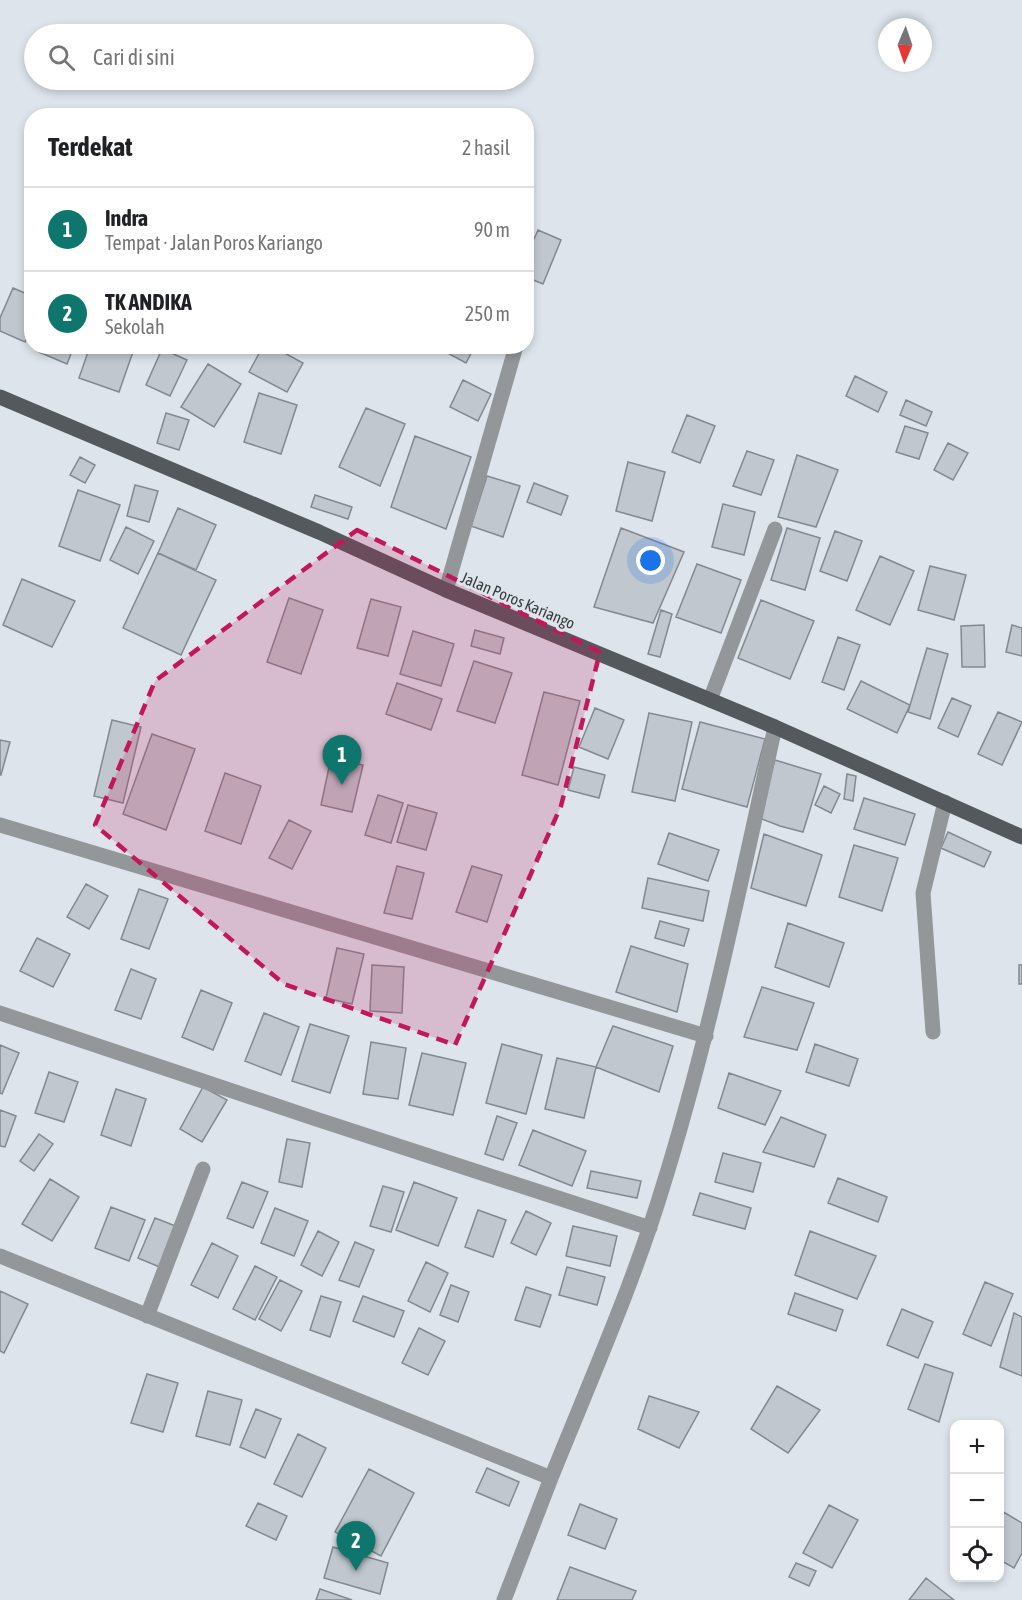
<!DOCTYPE html>
<html lang="id">
<head>
<meta charset="utf-8">
<style>
	body { margin:0; font-family:"Asap Condensed",sans-serif; background:#f2f2f2; color:#202124 }
	.controls { position:absolute; right:18px; bottom:18px; display:grid; overflow:hidden; border-radius:12px; box-shadow:0 3px 9px #0003 }
	.controls button { width:54px; height:54px; display:grid; place-items:center; padding:0; border:0; border-bottom:2px solid #e0e0e0; background:#fff; color:#202124; font:30px sans-serif }
	.compass { position:absolute; left:878px; top:18px; width:54px; height:54px; border-radius:50%; background:#fff; box-shadow:0 3px 9px #0003; rotate:182deg }
	.you { position:absolute; left:651px; top:561px; width:21px; height:21px; margin:-15px; border:4px solid #fff; border-radius:50%; background:#1a73e8; box-shadow:0 0 0 9px #1a73e833 }
	.badge { display:grid; place-items:center; width:39px; height:39px; border-radius:50%; background:#0f766e; color:#fff; font-size:20px; font-weight:700 }
	.pin { position:absolute; translate:-50% -50px; filter:drop-shadow(0 2px 3px #0008) }
	.pin::after { content:''; position:absolute; top:32px; width:21px; height:18px; background:inherit; clip-path:polygon(0 0,100% 0,50% 100%) }
	.list { margin:0; padding:0; list-style:none }
	h2 { display:flex; justify-content:space-between; align-items:center; height:78px; margin:0; padding:0 24px; font-size:26px }
	h2 small { font-size:20px; font-weight:400; color:#757577 }
	.list li { display:grid; grid-template-columns:39px 1fr auto; gap:18px; align-items:center; box-sizing:border-box; height:84px; padding:0 24px; border-top:2px solid #e0e0e0 }
	.list b { display:block; font-size:22px; white-space:nowrap }
	.list p { margin:0; font-size:20px; white-space:nowrap; color:#757577 }
	.list em { font-size:20px; font-style:normal; color:#757577 }
	.icon { flex:none; width:33px; height:33px; fill:none; stroke:currentColor; stroke-width:2; stroke-linecap:round; stroke-linejoin:round }
	.map { position:relative; flex:none; width:1022px; height:1600px; overflow:hidden }
	.search { position:absolute; background:#fff; box-shadow:0 3px 9px #0003; left:24px; top:24px; width:510px; height:66px; display:flex; align-items:center; gap:15px; box-sizing:border-box; padding:0 21px; border-radius:33px; color:#757577; font-size:22px }
	.panel { position:absolute; background:#fff; box-shadow:0 3px 9px #0003; left:24px; top:108px; width:510px; height:246px; border-radius:24px }
	.map>svg:first-child { display:block }
	.building { fill:#c0c7ce; stroke:#838990; stroke-width:1.5 }
	.lines { fill:none; stroke-linecap:round; stroke-linejoin:round }
	.minor { stroke:#94979a; stroke-width:15 }
	.major { stroke:#54595e; stroke-width:15 }
	.marked { fill:#c2185b; fill-opacity:0.2; stroke:#c2185b; stroke-width:4.5; stroke-dasharray:12 8; stroke-linejoin:round }
	.labels { text-anchor:middle; dominant-baseline:central; stroke-width:6; stroke-linejoin:round; paint-order:stroke }
	.street-label { font-size:16px; fill:#393c3f; stroke:#dde4eb }
</style>
</head>
<body>
<div class="map">
<svg width="1022" height="1600" viewBox="0 0 1022 1600">
	<rect width="100%" height="100%" fill="#dde4eb"/>
	<path class="building" d="M 538,230 L 561,240 L 543,284 L 526,277 L 526,257 Z
		M 13,288 L 32,296 L 32,327 L 25,342 L 0,331 L 0,318 Z
		M 41,346 L 74,346 L 67,364 L 39,352 Z
		M 90,346 L 135,346 L 119,392 L 79,378 Z
		M 263,346 L 272,346 L 303,363 L 287,392 L 249,372 Z
		M 444,346 L 475,346 L 466,363 L 442,350 Z
		M 162,349 L 187,360 L 170,396 L 146,385 Z
		M 208,364 L 241,384 L 214,427 L 181,407 Z
		M 855,376 L 887,392 L 878,412 L 846,396 Z
		M 463,380 L 491,394 L 478,421 L 450,407 Z
		M 259,393 L 297,405 L 281,454 L 244,442 Z
		M 906,400 L 932,412 L 926,426 L 900,415 Z
		M 366,408 L 405,424 L 380,486 L 339,467 Z
		M 166,413 L 189,420 L 179,450 L 157,443 Z
		M 687,415 L 715,426 L 700,463 L 672,452 Z
		M 905,426 L 928,433 L 919,459 L 896,452 Z
		M 415,436 L 471,457 L 446,529 L 391,507 Z
		M 948,443 L 968,453 L 953,480 L 934,470 Z
		M 747,451 L 774,460 L 761,495 L 733,486 Z
		M 797,455 L 838,470 L 816,527 L 778,517 Z
		M 80,457 L 95,465 L 85,483 L 70,475 Z
		M 628,462 L 665,472 L 652,521 L 616,511 Z
		M 487,476 L 520,486 L 503,537 L 471,526 Z
		M 534,483 L 568,496 L 561,515 L 527,502 Z
		M 135,485 L 158,491 L 149,522 L 127,516 Z
		M 78,490 L 120,505 L 100,561 L 59,546 Z
		M 315,495 L 352,507 L 348,519 L 311,507 Z
		M 723,504 L 755,512 L 744,555 L 712,547 Z
		M 178,508 L 216,525 L 196,570 L 158,553 Z
		M 126,527 L 154,541 L 138,574 L 110,560 Z
		M 621,528 L 684,552 L 653,623 L 594,607 Z
		M 787,528 L 820,538 L 805,590 L 771,580 Z
		M 835,531 L 862,541 L 847,581 L 820,571 Z
		M 158,553 L 216,580 L 181,655 L 123,628 Z
		M 880,556 L 914,571 L 890,625 L 856,610 Z
		M 697,564 L 741,580 L 721,633 L 676,617 Z
		M 930,566 L 966,575 L 954,620 L 918,610 Z
		M 22,579 L 75,601 L 52,647 L 3,625 Z
		M 289,598 L 323,610 L 301,674 L 267,662 Z
		M 371,599 L 401,607 L 388,656 L 357,648 Z
		M 761,600 L 814,621 L 790,679 L 738,658 Z
		M 661,610 L 672,614 L 660,657 L 648,654 Z
		M 984,625 L 985,667 L 962,667 L 961,626 Z
		M 1012,625 L 1022,628 L 1022,656 L 1006,652 Z
		M 475,630 L 504,638 L 500,654 L 471,646 Z
		M 413,631 L 454,644 L 441,686 L 400,674 Z
		M 838,637 L 860,645 L 844,690 L 822,682 Z
		M 927,648 L 948,654 L 930,719 L 908,712 Z
		M 474,661 L 512,673 L 495,723 L 457,711 Z
		M 861,681 L 910,705 L 897,733 L 847,709 Z
		M 397,683 L 442,699 L 431,730 L 386,714 Z
		M 544,692 L 580,701 L 558,785 L 522,775 Z
		M 952,698 L 971,706 L 958,737 L 938,728 Z
		M 595,708 L 624,720 L 608,759 L 579,747 Z
		M 998,712 L 1022,722 L 1002,765 L 978,754 Z
		M 649,713 L 692,722 L 675,801 L 632,792 Z
		M 112,720 L 141,727 L 123,803 L 94,796 Z
		M 700,722 L 765,739 L 747,807 L 682,789 Z
		M 152,734 L 195,749 L 166,830 L 123,814 Z
		M 0,740 L 10,742 L 1,775 L 0,775 Z
		M 331,758 L 363,765 L 352,812 L 321,805 Z
		M 775,760 L 821,774 L 803,832 L 780,826 L 757,817 Z
		M 574,767 L 605,775 L 599,798 L 568,790 Z
		M 225,773 L 261,786 L 241,844 L 205,831 Z
		M 847,774 L 856,776 L 853,801 L 844,799 Z
		M 824,786 L 840,794 L 831,813 L 815,805 Z
		M 378,795 L 403,803 L 391,843 L 365,835 Z
		M 864,798 L 915,814 L 905,845 L 854,829 Z
		M 408,805 L 437,813 L 426,850 L 397,842 Z
		M 289,820 L 311,831 L 292,869 L 269,858 Z
		M 948,832 L 991,852 L 984,867 L 941,848 Z
		M 669,833 L 719,850 L 708,881 L 658,864 Z
		M 764,834 L 822,855 L 806,906 L 751,888 Z
		M 854,845 L 898,858 L 882,911 L 839,897 Z
		M 397,866 L 424,873 L 412,919 L 384,913 Z
		M 472,866 L 502,875 L 487,922 L 456,912 Z
		M 648,878 L 709,891 L 703,921 L 642,908 Z
		M 86,884 L 108,896 L 89,929 L 67,917 Z
		M 139,889 L 168,899 L 149,949 L 121,939 Z
		M 660,921 L 689,929 L 684,946 L 655,938 Z
		M 788,923 L 844,943 L 829,987 L 775,967 Z
		M 37,938 L 70,954 L 53,987 L 20,971 Z
		M 631,946 L 688,964 L 677,1012 L 616,992 Z
		M 337,948 L 364,954 L 352,1004 L 326,998 Z
		M 372,965 L 404,967 L 402,1013 L 370,1011 Z
		M 1019,965 L 1022,965 L 1022,984 L 1019,984 Z
		M 131,969 L 156,979 L 141,1019 L 115,1010 Z
		M 762,987 L 814,1003 L 797,1050 L 744,1037 Z
		M 201,990 L 232,1003 L 213,1050 L 182,1037 Z
		M 264,1013 L 299,1027 L 281,1075 L 245,1061 Z
		M 310,1024 L 349,1036 L 330,1093 L 292,1081 Z
		M 613,1026 L 673,1046 L 659,1092 L 596,1067 Z
		M 371,1042 L 406,1048 L 398,1099 L 363,1094 Z
		M 502,1044 L 542,1055 L 526,1114 L 486,1103 Z
		M 815,1044 L 858,1059 L 849,1086 L 806,1072 Z
		M 0,1045 L 19,1053 L 2,1094 L 0,1093 Z
		M 422,1053 L 466,1063 L 453,1115 L 409,1105 Z
		M 557,1058 L 596,1067 L 584,1118 L 545,1109 Z
		M 49,1072 L 78,1082 L 64,1122 L 35,1113 Z
		M 729,1073 L 781,1091 L 765,1125 L 718,1108 Z
		M 203,1087 L 227,1100 L 202,1142 L 180,1129 Z
		M 116,1089 L 146,1099 L 131,1146 L 101,1135 Z
		M 0,1110 L 16,1116 L 5,1147 L 0,1146 Z
		M 497,1116 L 517,1123 L 503,1160 L 485,1154 Z
		M 781,1117 L 826,1135 L 814,1167 L 763,1152 Z
		M 533,1130 L 586,1151 L 572,1186 L 519,1165 Z
		M 39,1134 L 53,1144 L 34,1171 L 20,1161 Z
		M 287,1139 L 310,1143 L 302,1187 L 279,1182 Z
		M 723,1153 L 761,1163 L 753,1192 L 715,1182 Z
		M 591,1171 L 641,1181 L 637,1198 L 587,1188 Z
		M 838,1178 L 887,1197 L 878,1222 L 828,1203 Z
		M 50,1179 L 79,1197 L 52,1241 L 22,1224 Z
		M 242,1182 L 268,1192 L 253,1228 L 227,1218 Z
		M 414,1182 L 457,1198 L 438,1246 L 396,1230 Z
		M 383,1186 L 404,1192 L 391,1232 L 370,1226 Z
		M 700,1193 L 751,1208 L 745,1229 L 693,1215 Z
		M 111,1207 L 145,1220 L 129,1261 L 95,1248 Z
		M 275,1208 L 308,1221 L 294,1256 L 261,1243 Z
		M 478,1210 L 506,1220 L 493,1257 L 465,1247 Z
		M 526,1211 L 551,1223 L 536,1255 L 511,1243 Z
		M 155,1218 L 178,1227 L 162,1268 L 138,1258 Z
		M 573,1226 L 617,1236 L 610,1266 L 566,1256 Z
		M 318,1231 L 339,1242 L 322,1276 L 301,1265 Z
		M 810,1231 L 876,1256 L 857,1299 L 795,1275 Z
		M 355,1242 L 374,1250 L 359,1287 L 339,1280 Z
		M 212,1243 L 238,1256 L 218,1298 L 191,1285 Z
		M 426,1262 L 448,1273 L 430,1312 L 408,1301 Z
		M 255,1266 L 277,1277 L 255,1320 L 233,1309 Z
		M 567,1267 L 605,1277 L 597,1305 L 559,1295 Z
		M 280,1280 L 302,1291 L 281,1331 L 259,1319 Z
		M 985,1282 L 1013,1294 L 991,1346 L 963,1334 Z
		M 451,1285 L 469,1292 L 458,1322 L 440,1315 Z
		M 526,1287 L 551,1295 L 540,1327 L 515,1320 Z
		M 0,1291 L 28,1304 L 4,1353 L 0,1351 Z
		M 795,1293 L 843,1310 L 836,1331 L 788,1314 Z
		M 321,1296 L 341,1302 L 330,1337 L 310,1330 Z
		M 363,1296 L 404,1311 L 394,1337 L 353,1321 Z
		M 902,1309 L 933,1322 L 918,1358 L 887,1345 Z
		M 1014,1313 L 1022,1317 L 1022,1376 L 1000,1367 Z
		M 419,1328 L 445,1341 L 428,1375 L 402,1363 Z
		M 925,1364 L 953,1373 L 939,1422 L 908,1409 Z
		M 147,1374 L 178,1383 L 163,1432 L 131,1423 Z
		M 777,1386 L 820,1410 L 788,1453 L 751,1429 Z
		M 208,1391 L 242,1400 L 230,1445 L 196,1436 Z
		M 649,1396 L 699,1412 L 679,1448 L 638,1429 Z
		M 256,1409 L 281,1419 L 265,1458 L 240,1447 Z
		M 298,1434 L 326,1448 L 302,1497 L 274,1484 Z
		M 487,1468 L 519,1482 L 509,1506 L 476,1492 Z
		M 369,1469 L 414,1493 L 381,1556 L 335,1532 Z
		M 258,1503 L 287,1516 L 276,1540 L 246,1526 Z
		M 580,1504 L 617,1519 L 605,1549 L 568,1535 Z
		M 829,1505 L 858,1520 L 832,1568 L 803,1553 Z
		M 1000,1510 L 1022,1523 L 1022,1553 L 1014,1568 L 1000,1560 Z
		M 333,1547 L 388,1563 L 380,1594 L 324,1578 Z
		M 796,1563 L 816,1571 L 809,1586 L 789,1577 Z
		M 570,1567 L 636,1591 L 632,1600 L 557,1600 Z
		M 926,1578 L 954,1600 L 909,1600 Z
		M 320,1589 L 352,1600 L 316,1600 Z"/>
	<g class="lines">
		<path class="minor" d="M 446,590 L 516,346
			M 710,700 L 775,529
			M 0,825 L 706,1036
			M 0,1013 L 316,1119 L 650,1228
			M 933,1032 L 923,893 L 945,802
			M 0,1256 L 551,1478 C 590,1381 633,1285 663,1186 C 710,1035 741,881 775,727
			M 147,1316 L 203,1169
			M 504,1600 L 551,1478"/>
		<path class="major" d="M 0,397 L 319,532 L 446,590 L 775,727 L 1022,837"/>
	</g>
	<path class="marked" d="M 357,530 L 600,652 L 561,806 L 455,1045 L 284,984 L 95,825 L 155,681 Z"/>
	<g class="labels">
		<g class="street-label">
			<text transform="translate(518 600) rotate(23)">Jalan Poros Kariango</text>
		</g>
	</g>
</svg>
<div class="controls">
<button>+</button>
<button>−</button>
<button><svg class="icon" aria-label="locate" viewBox="0 0 24 24"><circle cx="12" cy="12" r="6"/><path d="M12 2v4M12 18v4M2 12h4M18 12h4"/></svg></button>
</div>
<svg class="compass" viewBox="-18 -18 36 36"><path d="M0-13l5 13h-10z" fill="#e53935"/><path d="M0 13l5-13h-10z" fill="#757577"/></svg>
<div class="you"></div>
<div class="pin badge" style="left:342px;top:785px">1</div>
<div class="pin badge" style="left:356px;top:1571px">2</div>
<div class="search"><svg class="icon" aria-label="search" viewBox="0 0 24 24"><circle cx="10" cy="10" r="6"/><path d="M15 15l6 6"/></svg>Cari di sini</div>
<section class="panel">
<h2>Terdekat<small>2 hasil</small></h2>
<ul class="list">
<li><span class="badge">1</span><div><b>Indra</b><p>Tempat · Jalan Poros Kariango</p></div><em>90 m</em></li>
<li><span class="badge">2</span><div><b>TK ANDIKA</b><p>Sekolah</p></div><em>250 m</em></li>
</ul>
</section>
</div>
</body>
</html>
